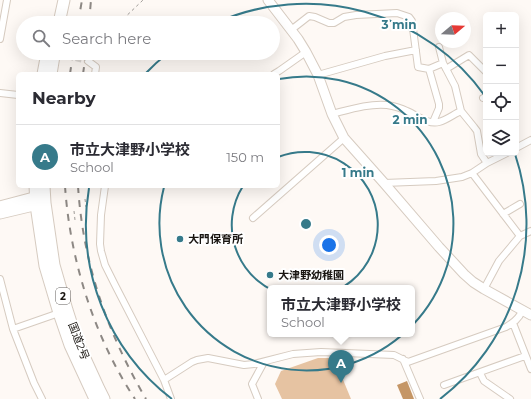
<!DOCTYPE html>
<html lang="en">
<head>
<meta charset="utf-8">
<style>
	body { margin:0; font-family:Montserrat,"Noto Sans JP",sans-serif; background:#f7f7f7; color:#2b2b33 }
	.controls { position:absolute; right:12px; top:12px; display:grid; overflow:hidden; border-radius:6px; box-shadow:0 4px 16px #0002 }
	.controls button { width:36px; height:36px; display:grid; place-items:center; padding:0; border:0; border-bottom:1px solid #e1e1e2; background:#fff; color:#2b2b33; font:20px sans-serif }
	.compass { position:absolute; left:435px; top:12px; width:36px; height:36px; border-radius:50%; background:#fff; box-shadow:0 4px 16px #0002; rotate:71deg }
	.you { position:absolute; left:329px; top:245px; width:14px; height:14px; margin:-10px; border:3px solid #fff; border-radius:50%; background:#1a73e8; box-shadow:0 0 0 6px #1a73e833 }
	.badge { display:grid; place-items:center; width:26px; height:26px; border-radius:50%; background:#367a8a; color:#fff; font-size:13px; font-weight:700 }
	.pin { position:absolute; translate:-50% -33px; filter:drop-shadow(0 1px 2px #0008) }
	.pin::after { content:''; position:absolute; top:21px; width:14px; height:12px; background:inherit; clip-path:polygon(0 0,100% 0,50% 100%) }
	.popup { position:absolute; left:267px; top:285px; width:148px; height:52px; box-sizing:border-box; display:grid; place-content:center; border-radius:6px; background:#fff; filter:drop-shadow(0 1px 3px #0005); font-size:13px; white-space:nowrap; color:#7c7c81 }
	.popup b { font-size:15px; color:#2b2b33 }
	.popup::after { content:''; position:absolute; left:50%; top:100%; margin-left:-8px; border:8px solid transparent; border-top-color:#fff }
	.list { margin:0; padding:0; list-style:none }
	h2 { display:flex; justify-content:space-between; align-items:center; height:52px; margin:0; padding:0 16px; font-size:17px }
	h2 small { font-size:13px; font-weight:400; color:#7c7c81 }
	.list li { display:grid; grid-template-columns:26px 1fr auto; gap:12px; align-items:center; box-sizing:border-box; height:64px; padding:0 16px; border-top:1px solid #e1e1e2 }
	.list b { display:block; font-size:15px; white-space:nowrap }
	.list p { margin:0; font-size:13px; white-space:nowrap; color:#7c7c81 }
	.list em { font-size:13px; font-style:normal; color:#7c7c81 }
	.icon { flex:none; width:22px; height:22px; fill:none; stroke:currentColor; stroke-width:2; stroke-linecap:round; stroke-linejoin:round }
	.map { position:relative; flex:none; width:531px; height:399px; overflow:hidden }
	.search { position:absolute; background:#fff; box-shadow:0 4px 16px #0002; left:16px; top:16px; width:264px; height:44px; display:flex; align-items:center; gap:10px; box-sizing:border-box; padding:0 14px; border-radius:22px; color:#7c7c81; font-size:15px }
	.panel { position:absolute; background:#fff; box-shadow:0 4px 16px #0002; left:16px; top:72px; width:264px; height:116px; border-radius:6px }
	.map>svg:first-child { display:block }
	.green { fill:#e6c3a2 }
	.water { fill:#c59666 }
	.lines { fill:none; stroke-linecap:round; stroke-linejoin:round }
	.street-tunnel { stroke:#dcd7d3; stroke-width:6; stroke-dasharray:6 3; stroke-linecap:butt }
	.street-casing { stroke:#d6cbc0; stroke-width:8 }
	.secondary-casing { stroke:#d6cbc0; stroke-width:11 }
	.highway-casing { stroke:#d6cbc0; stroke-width:13 }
	.path { stroke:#9f9b97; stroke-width:1; stroke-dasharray:3 3; stroke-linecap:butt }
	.street { stroke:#fff; stroke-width:6 }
	.secondary { stroke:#fff; stroke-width:9 }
	.highway { stroke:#fff; stroke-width:11 }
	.rail { stroke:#8d8884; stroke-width:2; stroke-dasharray:7 7; stroke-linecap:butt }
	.ring { fill:none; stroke:#367a8a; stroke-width:2 }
	.poi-dot { fill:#367a8a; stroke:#fff; stroke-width:1.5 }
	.labels { text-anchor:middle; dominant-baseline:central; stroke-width:4; stroke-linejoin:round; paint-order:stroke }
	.shield { fill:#fff; stroke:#5e5b58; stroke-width:1 }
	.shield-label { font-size:10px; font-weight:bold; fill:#191511 }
	.poi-label { font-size:11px; font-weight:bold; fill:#191511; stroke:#fff; text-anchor:start }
	.street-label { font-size:11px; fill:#191511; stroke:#fff }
	.centre { fill:#367a8a; stroke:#fff; stroke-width:2 }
	.ring-label { font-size:12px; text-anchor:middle; font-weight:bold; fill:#367a8a; stroke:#fff; stroke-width:4; stroke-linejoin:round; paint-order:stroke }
</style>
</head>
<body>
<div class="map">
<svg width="531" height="399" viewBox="0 0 531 399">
	<rect width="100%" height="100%" fill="#fef9f5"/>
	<path class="green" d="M 318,358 L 334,358 L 351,399 L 282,399 L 275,384 L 281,371 Z"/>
	<path class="water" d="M 407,381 L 414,399 L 403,399 L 397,385 Z"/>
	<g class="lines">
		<path class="street-tunnel" d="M 67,56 L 88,61"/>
		<g class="street-casing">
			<path id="street" d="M 291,30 L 309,16 L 315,17 L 329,23 L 334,23 L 344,17 L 356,15 L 397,13 L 409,17 L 412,21 L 418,67 L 429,69 L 439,104 L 439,108 L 433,122
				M 0,39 L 7,0
				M 439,47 L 443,63 L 455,86 L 461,111
				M 54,55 L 67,56
				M 88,61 L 96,67 L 95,74
				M 429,69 L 443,63
				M 446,69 L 469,55 L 486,72
				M 274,74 L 279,71 L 306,52
				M 318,75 L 385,56 L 416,50
				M 0,93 L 18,95
				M 483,98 L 486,97
				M 332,114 C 348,110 370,103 387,105 C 394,106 401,108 407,111 C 417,115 428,125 439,122 C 447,120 454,114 461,111 L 474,127 L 477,131 L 481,154 L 487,163
				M 516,148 L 531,140
				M 472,173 L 520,236
				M 384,183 L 436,181 L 462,177 L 472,173 L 487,163 L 507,153
				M 105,186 L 101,215 L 100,244 L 101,251 L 105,265 L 115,285 L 164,380 L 171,399
				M 503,214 L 520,204
				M 253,218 L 344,138
				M 0,279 L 13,329 L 34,383 L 42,399
				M 484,289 L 499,261 L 520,236 L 531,231
				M 513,323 L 531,369
				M 13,329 L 59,313
				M 403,359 L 420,399
				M 480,373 L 484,381 L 510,399
				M 164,380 L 192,362 L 197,360 L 208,358 L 244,365 L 254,364 L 293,354 L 321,352 L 394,355 L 408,362 L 506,327 C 513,323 519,319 522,311
				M 444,385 L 525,356
				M 258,399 L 252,384 L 264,362"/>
		</g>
		<g class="secondary-casing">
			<path id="secondary" d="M 268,0 L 298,39 L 306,52 L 318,75 L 332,114 L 344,138 L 384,183 L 439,247 L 464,274 L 473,282 L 484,289 L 531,315
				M 0,206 L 41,195
				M 0,214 L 42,204"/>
		</g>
		<g class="highway-casing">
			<path id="highway" d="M 59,23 L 64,0
				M 43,74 L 47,53
				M 51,74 L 54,56
				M 35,186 L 36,205 L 45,266 L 59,313 L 70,345 L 95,399
				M 44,186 L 45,203 L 54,265 L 67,310 L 77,341 L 99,389 L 104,399"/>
		</g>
		<path class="path" d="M 119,23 L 143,0
			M 85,199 L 86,207
			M 74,211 L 75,220"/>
		<use href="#street" class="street"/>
		<use href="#secondary" class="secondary"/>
		<use href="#highway" class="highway"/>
		<path class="rail" d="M 78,23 L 82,0
			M 89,23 L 91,0
			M 70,74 L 73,53
			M 83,74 L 86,53
			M 65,186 C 70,260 94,337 135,399
			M 78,186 C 83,264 107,332 146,399"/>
	</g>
	<g class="ring">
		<path d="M278 157A73 73 0 1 1 243 186"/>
		<path d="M279 79A147 147 0 1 1 164 187"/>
		<path d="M172 399A220 220 0 0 1 89 188M145 74A220 220 0 0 1 168 53M218 22A220 220 0 0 1 485 96M515 154A220 220 0 0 1 440 399"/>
	</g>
	<g class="poi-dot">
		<circle cx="180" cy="239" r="4"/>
		<circle cx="270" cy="275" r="4"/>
	</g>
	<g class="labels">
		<rect class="shield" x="56" y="288" width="14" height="16" rx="3"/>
		<g class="shield-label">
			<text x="63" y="296">2</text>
		</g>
		<g class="poi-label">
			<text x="188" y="239">大門保育所</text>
			<text x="278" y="275">大津野幼稚園</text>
		</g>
		<g class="street-label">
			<text transform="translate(79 341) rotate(69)">国道2号</text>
		</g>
	</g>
	<circle cx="306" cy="224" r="6" class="centre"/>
	<g class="ring-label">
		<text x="399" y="29">3 min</text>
		<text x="410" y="124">2 min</text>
		<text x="358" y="177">1 min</text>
	</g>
</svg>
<div class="controls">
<button>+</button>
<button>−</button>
<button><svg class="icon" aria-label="locate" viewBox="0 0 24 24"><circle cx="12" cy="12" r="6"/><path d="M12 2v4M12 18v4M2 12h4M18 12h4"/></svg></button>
<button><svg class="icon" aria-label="layers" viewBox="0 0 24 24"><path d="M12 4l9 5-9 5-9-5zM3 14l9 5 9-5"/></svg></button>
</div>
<svg class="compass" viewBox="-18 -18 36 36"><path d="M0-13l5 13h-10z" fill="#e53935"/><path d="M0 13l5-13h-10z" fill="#7c7c81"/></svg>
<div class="you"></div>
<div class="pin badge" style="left:341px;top:383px">A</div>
<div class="popup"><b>市立大津野小学校</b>School</div>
<div class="search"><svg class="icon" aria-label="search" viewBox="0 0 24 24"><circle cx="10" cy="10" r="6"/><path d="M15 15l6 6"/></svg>Search here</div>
<section class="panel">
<h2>Nearby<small></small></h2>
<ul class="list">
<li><span class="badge">A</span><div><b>市立大津野小学校</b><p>School</p></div><em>150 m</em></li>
</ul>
</section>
</div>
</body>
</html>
